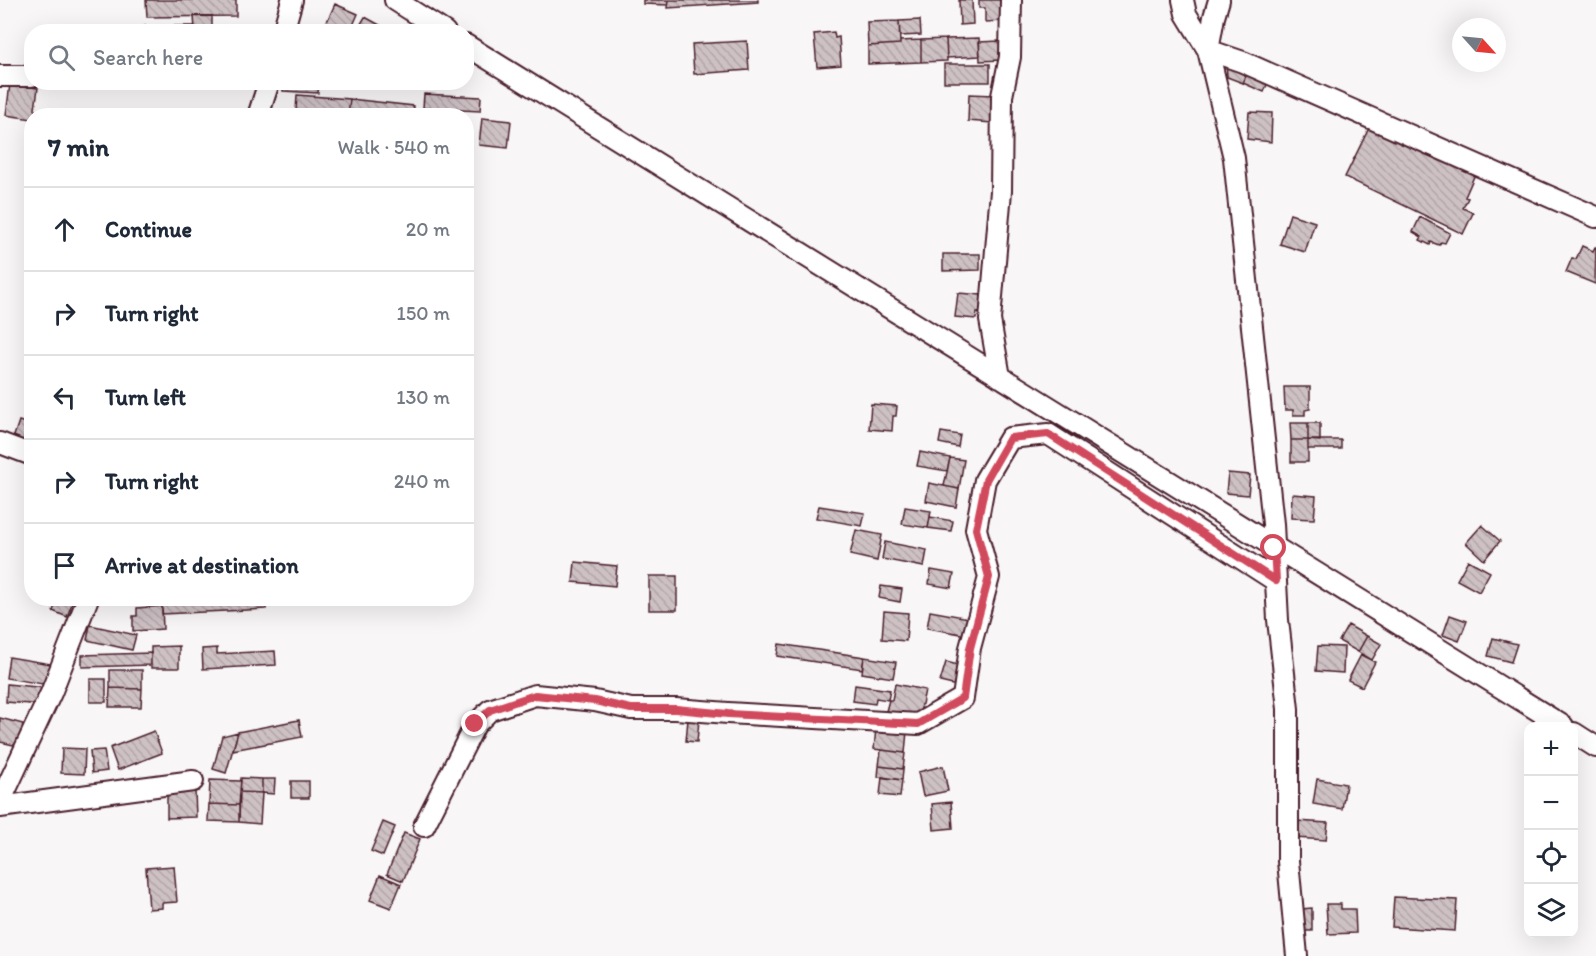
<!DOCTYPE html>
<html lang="en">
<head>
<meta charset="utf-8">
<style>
	body { margin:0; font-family:Itim,sans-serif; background:#f2f2f3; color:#1f2937 }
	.controls { position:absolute; right:18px; bottom:18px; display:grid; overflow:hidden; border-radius:12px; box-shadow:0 6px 24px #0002 }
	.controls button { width:54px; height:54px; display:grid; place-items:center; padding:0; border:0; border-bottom:2px solid #e0e1e3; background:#fff; color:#1f2937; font:30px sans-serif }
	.compass { position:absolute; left:1452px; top:18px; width:54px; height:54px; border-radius:50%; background:#fff; box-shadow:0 6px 24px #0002; rotate:117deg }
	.stop { position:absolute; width:18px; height:18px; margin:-14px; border:4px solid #d1495b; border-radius:50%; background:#fff }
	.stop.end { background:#d1495b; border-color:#fff; box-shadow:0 2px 6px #0008 }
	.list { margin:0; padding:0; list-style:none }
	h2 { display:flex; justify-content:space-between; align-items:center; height:78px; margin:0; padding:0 24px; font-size:26px }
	h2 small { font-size:20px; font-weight:400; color:#747a83 }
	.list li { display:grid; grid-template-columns:39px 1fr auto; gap:18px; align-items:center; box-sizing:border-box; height:84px; padding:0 24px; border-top:2px solid #e0e1e3 }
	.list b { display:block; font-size:22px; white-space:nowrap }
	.list em { font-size:20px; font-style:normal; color:#747a83 }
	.icon { flex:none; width:33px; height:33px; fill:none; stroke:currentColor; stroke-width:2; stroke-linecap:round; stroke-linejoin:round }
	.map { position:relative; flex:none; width:1596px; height:956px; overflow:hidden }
	.search { position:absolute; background:#fff; box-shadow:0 6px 24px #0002; left:24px; top:24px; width:450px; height:66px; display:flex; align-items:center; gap:15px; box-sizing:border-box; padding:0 21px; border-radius:24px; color:#747a83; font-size:22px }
	.panel { position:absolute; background:#fff; box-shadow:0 6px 24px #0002; left:24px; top:108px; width:450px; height:498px; border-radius:24px }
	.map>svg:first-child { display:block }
	.building { fill:url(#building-back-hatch); stroke:#4a1f2b; stroke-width:1.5 }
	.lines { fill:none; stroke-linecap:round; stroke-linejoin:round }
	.minor-casing { stroke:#4a1f2b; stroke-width:24 }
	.minor { stroke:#fff; stroke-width:20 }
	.route { stroke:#d1495b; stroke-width:8 }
</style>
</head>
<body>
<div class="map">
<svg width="1596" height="956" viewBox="0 0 1596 956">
	<defs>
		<pattern id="building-back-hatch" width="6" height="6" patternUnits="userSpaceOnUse" patternTransform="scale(1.5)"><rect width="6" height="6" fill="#cdc1c4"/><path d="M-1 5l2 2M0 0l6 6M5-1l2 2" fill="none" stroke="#b2a5a9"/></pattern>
	</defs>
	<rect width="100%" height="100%" fill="#f8f6f7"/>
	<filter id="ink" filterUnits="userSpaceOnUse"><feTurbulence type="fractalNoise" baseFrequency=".0167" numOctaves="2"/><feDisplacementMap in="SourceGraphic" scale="12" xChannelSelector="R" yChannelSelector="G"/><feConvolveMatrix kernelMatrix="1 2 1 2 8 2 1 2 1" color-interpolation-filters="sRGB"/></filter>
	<g filter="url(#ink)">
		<path class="building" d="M 146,0 L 236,0 L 236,16 L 147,17 Z
			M 643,0 L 669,0 L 668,5 L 643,4 Z
			M 669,0 L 758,0 L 758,2 L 668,8 Z
			M 959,0 L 972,0 L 973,24 L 960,25 Z
			M 979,0 L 1005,0 L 1005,21 L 985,22 L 985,8 L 979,8 Z
			M 335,4 L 358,14 L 350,32 L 342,32 L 326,24 Z
			M 194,16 L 212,16 L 212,30 L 195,30 Z
			M 365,17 L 389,30 L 389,32 L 367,32 L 359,27 Z
			M 920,20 L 921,35 L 900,36 L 899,21 Z
			M 899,21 L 900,44 L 868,46 L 867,22 Z
			M 145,26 L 194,26 L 195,30 L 203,32 L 145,32 Z
			M 834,32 L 835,38 L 839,37 L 841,65 L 817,67 L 814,34 Z
			M 979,38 L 980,56 L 947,58 L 946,39 Z
			M 946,39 L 947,61 L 921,62 L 921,40 Z
			M 921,40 L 921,62 L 868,64 L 868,46 L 900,44 L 900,41 Z
			M 747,41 L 749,70 L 694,74 L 692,44 Z
			M 1000,41 L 1001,60 L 980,61 L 979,42 Z
			M 1226,60 L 1249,69 L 1243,83 L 1227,77 Z
			M 944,64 L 990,64 L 990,82 L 944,82 Z
			M 1249,69 L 1270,77 L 1264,92 L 1243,83 Z
			M 283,82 L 319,82 L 318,93 L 283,91 Z
			M 10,84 L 38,88 L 34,116 L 32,116 L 32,119 L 6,115 Z
			M 424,94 L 481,97 L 480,111 L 423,108 Z
			M 969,94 L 994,95 L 992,123 L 968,121 Z
			M 297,95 L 350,99 L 348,116 L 296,111 Z
			M 350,99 L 414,106 L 413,116 L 348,116 Z
			M 1249,112 L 1272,113 L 1271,142 L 1247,139 Z
			M 482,118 L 511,121 L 508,148 L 479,145 Z
			M 1371,124 L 1475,174 L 1465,197 L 1468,198 L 1463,208 L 1473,213 L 1463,234 L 1345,177 Z
			M 1290,214 L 1315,222 L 1305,252 L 1280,244 Z
			M 1420,217 L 1450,233 L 1445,243 L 1441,242 L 1439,245 L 1431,242 L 1430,245 L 1420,240 L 1422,237 L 1413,232 Z
			M 1582,246 L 1593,251 L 1595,247 L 1596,247 L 1595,284 L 1566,272 L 1572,258 L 1576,259 Z
			M 943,254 L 980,254 L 980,270 L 943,271 Z
			M 958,293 L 982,295 L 980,313 L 977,312 L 976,319 L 955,317 Z
			M 1284,387 L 1310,387 L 1310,409 L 1305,410 L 1305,415 L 1293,415 L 1293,410 L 1285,410 Z
			M 871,404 L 897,406 L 896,416 L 893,416 L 892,431 L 869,429 Z
			M 19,421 L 32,425 L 32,449 L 12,442 Z
			M 1290,423 L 1308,423 L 1308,440 L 1291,440 Z
			M 1308,423 L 1320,423 L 1320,441 L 1308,440 Z
			M 941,432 L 960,435 L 958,447 L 939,443 Z
			M 1291,440 L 1308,440 L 1308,462 L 1291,462 Z
			M 1308,440 L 1341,440 L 1341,449 L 1308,449 Z
			M 920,452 L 950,458 L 947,471 L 917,466 Z
			M 950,458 L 964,460 L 959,489 L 944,486 Z
			M 1228,473 L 1250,475 L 1248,495 L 1226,493 Z
			M 929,483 L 959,489 L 956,507 L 926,501 Z
			M 1292,494 L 1316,496 L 1314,519 L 1291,518 Z
			M 819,506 L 865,513 L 862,526 L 816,518 Z
			M 905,507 L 931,511 L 928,528 L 902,524 Z
			M 930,517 L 953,521 L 951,531 L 928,528 Z
			M 1482,525 L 1500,541 L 1484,560 L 1466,543 Z
			M 856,530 L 882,535 L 877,561 L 850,555 Z
			M 885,542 L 927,550 L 924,567 L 882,559 Z
			M 1468,560 L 1490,572 L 1479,592 L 1457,580 Z
			M 575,562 L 617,566 L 615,586 L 573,582 Z
			M 931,570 L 954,574 L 951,588 L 929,584 Z
			M 649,576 L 677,576 L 677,610 L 649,610 Z
			M 881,586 L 902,589 L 900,602 L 879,598 Z
			M 58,598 L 74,598 L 67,617 L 53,611 Z
			M 162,598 L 266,598 L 266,609 L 162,614 Z
			M 162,606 L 163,629 L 133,631 L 133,616 L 137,616 L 137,608 Z
			M 884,611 L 908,613 L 906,641 L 882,639 Z
			M 930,611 L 969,618 L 967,635 L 927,628 Z
			M 1450,615 L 1467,621 L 1459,641 L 1443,635 Z
			M 90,625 L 136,635 L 132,650 L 87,640 Z
			M 1348,625 L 1367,636 L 1358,652 L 1339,641 Z
			M 1367,636 L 1381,644 L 1372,660 L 1358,652 Z
			M 1493,638 L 1517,644 L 1511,662 L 1488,656 Z
			M 779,644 L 864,657 L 862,669 L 777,656 Z
			M 179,646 L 179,668 L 151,668 L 151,647 Z
			M 1318,646 L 1344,647 L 1343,673 L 1316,671 Z
			M 217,648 L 217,654 L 275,651 L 276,665 L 203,669 L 202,649 Z
			M 151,653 L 151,665 L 82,667 L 82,655 Z
			M 1361,655 L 1375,662 L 1362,687 L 1348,680 Z
			M 9,657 L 57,665 L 49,685 L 6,678 Z
			M 864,657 L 896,662 L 893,678 L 862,673 Z
			M 946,662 L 962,666 L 957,686 L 940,682 Z
			M 110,670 L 142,670 L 142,689 L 110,688 Z
			M 90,679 L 106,679 L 106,702 L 90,702 Z
			M 7,684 L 46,688 L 42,705 L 6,702 Z
			M 895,684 L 925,690 L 919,718 L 886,711 L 889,700 L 892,700 Z
			M 855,685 L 890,690 L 888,700 L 876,698 L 875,704 L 853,701 Z
			M 110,688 L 142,689 L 141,707 L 109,707 Z
			M 0,718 L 23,724 L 18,746 L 0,742 Z
			M 688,719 L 699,720 L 697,742 L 686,741 Z
			M 299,720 L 302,737 L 233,750 L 238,732 Z
			M 876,728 L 907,731 L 905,753 L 874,749 Z
			M 154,731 L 162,753 L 118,770 L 110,748 Z
			M 238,732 L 226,773 L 213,769 L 222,736 Z
			M 62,748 L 85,749 L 84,774 L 61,773 Z
			M 104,750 L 107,771 L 92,773 L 90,751 Z
			M 881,750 L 905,753 L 903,769 L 879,766 Z
			M 879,766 L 903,769 L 902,780 L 878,777 Z
			M 943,766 L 948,791 L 923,796 L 918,772 Z
			M 882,777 L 902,780 L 900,797 L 880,795 Z
			M 241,778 L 262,779 L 262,793 L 240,792 Z
			M 262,779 L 275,779 L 274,794 L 262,793 Z
			M 1317,779 L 1346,784 L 1342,809 L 1313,804 Z
			M 210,780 L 241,781 L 239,805 L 209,804 Z
			M 291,781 L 309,781 L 309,798 L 291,798 Z
			M 167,791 L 195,791 L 196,817 L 167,818 Z
			M 240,792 L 262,793 L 260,824 L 239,822 Z
			M 951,802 L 953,828 L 934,830 L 932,804 Z
			M 209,804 L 239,805 L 239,822 L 208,821 Z
			M 1296,821 L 1328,823 L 1326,840 L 1295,838 Z
			M 383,822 L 395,827 L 383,856 L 371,851 Z
			M 404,833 L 420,839 L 403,881 L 387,874 Z
			M 174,866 L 177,902 L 162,903 L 162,908 L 149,909 L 146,868 Z
			M 380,875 L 401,884 L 391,908 L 370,900 Z
			M 1394,897 L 1457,900 L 1455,931 L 1392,927 Z
			M 1326,904 L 1341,904 L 1341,909 L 1355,909 L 1356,933 L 1328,934 Z
			M 1312,908 L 1312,931 L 1301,931 L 1301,909 Z"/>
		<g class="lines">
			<g class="minor-casing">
				<path id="minor" d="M 395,0 L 445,32
					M 1183,0 L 1186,14 L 1208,50 L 1234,158 L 1273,524 L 1278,620 L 1288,709 L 1288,861 L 1297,956
					M 1219,0 L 1214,17 L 1208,50 L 1243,62 L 1596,217
					M 283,32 L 292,0
					M 466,45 L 1563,726
					M 0,76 L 32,76
					M 258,116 L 269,82
					M 1000,377 L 990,320 L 1001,191 L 1002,96 L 1010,57 L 1011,0
					M 0,443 L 32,455
					M 1574,733 L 1596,747
					M 0,802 L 51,693 L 88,598
					M 0,807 L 193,781
					M 424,826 L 475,725 L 490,710 L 535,695 L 595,701 L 631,709 L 676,709 L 728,713 L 918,724 L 963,698 L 970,648 L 989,577 L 976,529 L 985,480 L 1010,438 L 1048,434 L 1276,581"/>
			</g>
			<use href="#minor" class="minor"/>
		</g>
	</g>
	<g class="lines" filter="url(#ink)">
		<path class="route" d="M 475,724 L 490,710 L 535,695 L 595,701 L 631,709 L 676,709 L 728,714 L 918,724 L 963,698 L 970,648 L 989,577 L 976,529 L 986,480 L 1010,438 L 1048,434 L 1276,581 L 1274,548"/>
	</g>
</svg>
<div class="controls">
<button>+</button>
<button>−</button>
<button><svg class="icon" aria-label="locate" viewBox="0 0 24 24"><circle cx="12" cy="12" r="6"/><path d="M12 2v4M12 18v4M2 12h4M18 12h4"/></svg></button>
<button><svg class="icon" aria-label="layers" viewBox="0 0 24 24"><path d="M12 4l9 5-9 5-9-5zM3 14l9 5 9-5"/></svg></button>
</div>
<svg class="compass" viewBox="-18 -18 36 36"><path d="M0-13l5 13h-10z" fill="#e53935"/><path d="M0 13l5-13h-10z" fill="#747a83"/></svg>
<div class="stop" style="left:1274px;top:548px"></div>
<div class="stop end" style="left:475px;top:724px"></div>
<div class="search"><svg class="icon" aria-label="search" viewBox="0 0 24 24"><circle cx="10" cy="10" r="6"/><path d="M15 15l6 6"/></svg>Search here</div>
<section class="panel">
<h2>7 min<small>Walk · 540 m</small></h2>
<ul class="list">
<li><svg class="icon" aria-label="ahead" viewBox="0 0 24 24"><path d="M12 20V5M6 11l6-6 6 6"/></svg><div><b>Continue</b></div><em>20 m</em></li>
<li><svg class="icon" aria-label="right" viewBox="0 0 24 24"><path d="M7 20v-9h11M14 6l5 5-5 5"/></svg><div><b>Turn right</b></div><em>150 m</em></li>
<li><svg class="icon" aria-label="left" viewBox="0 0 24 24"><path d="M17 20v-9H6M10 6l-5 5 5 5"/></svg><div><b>Turn left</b></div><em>130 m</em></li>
<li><svg class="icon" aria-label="right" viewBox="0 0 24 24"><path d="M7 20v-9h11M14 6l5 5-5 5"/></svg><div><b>Turn right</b></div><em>240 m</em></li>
<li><svg class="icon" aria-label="arrive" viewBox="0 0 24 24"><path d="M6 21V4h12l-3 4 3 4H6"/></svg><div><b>Arrive at destination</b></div></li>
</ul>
</section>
</div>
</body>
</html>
